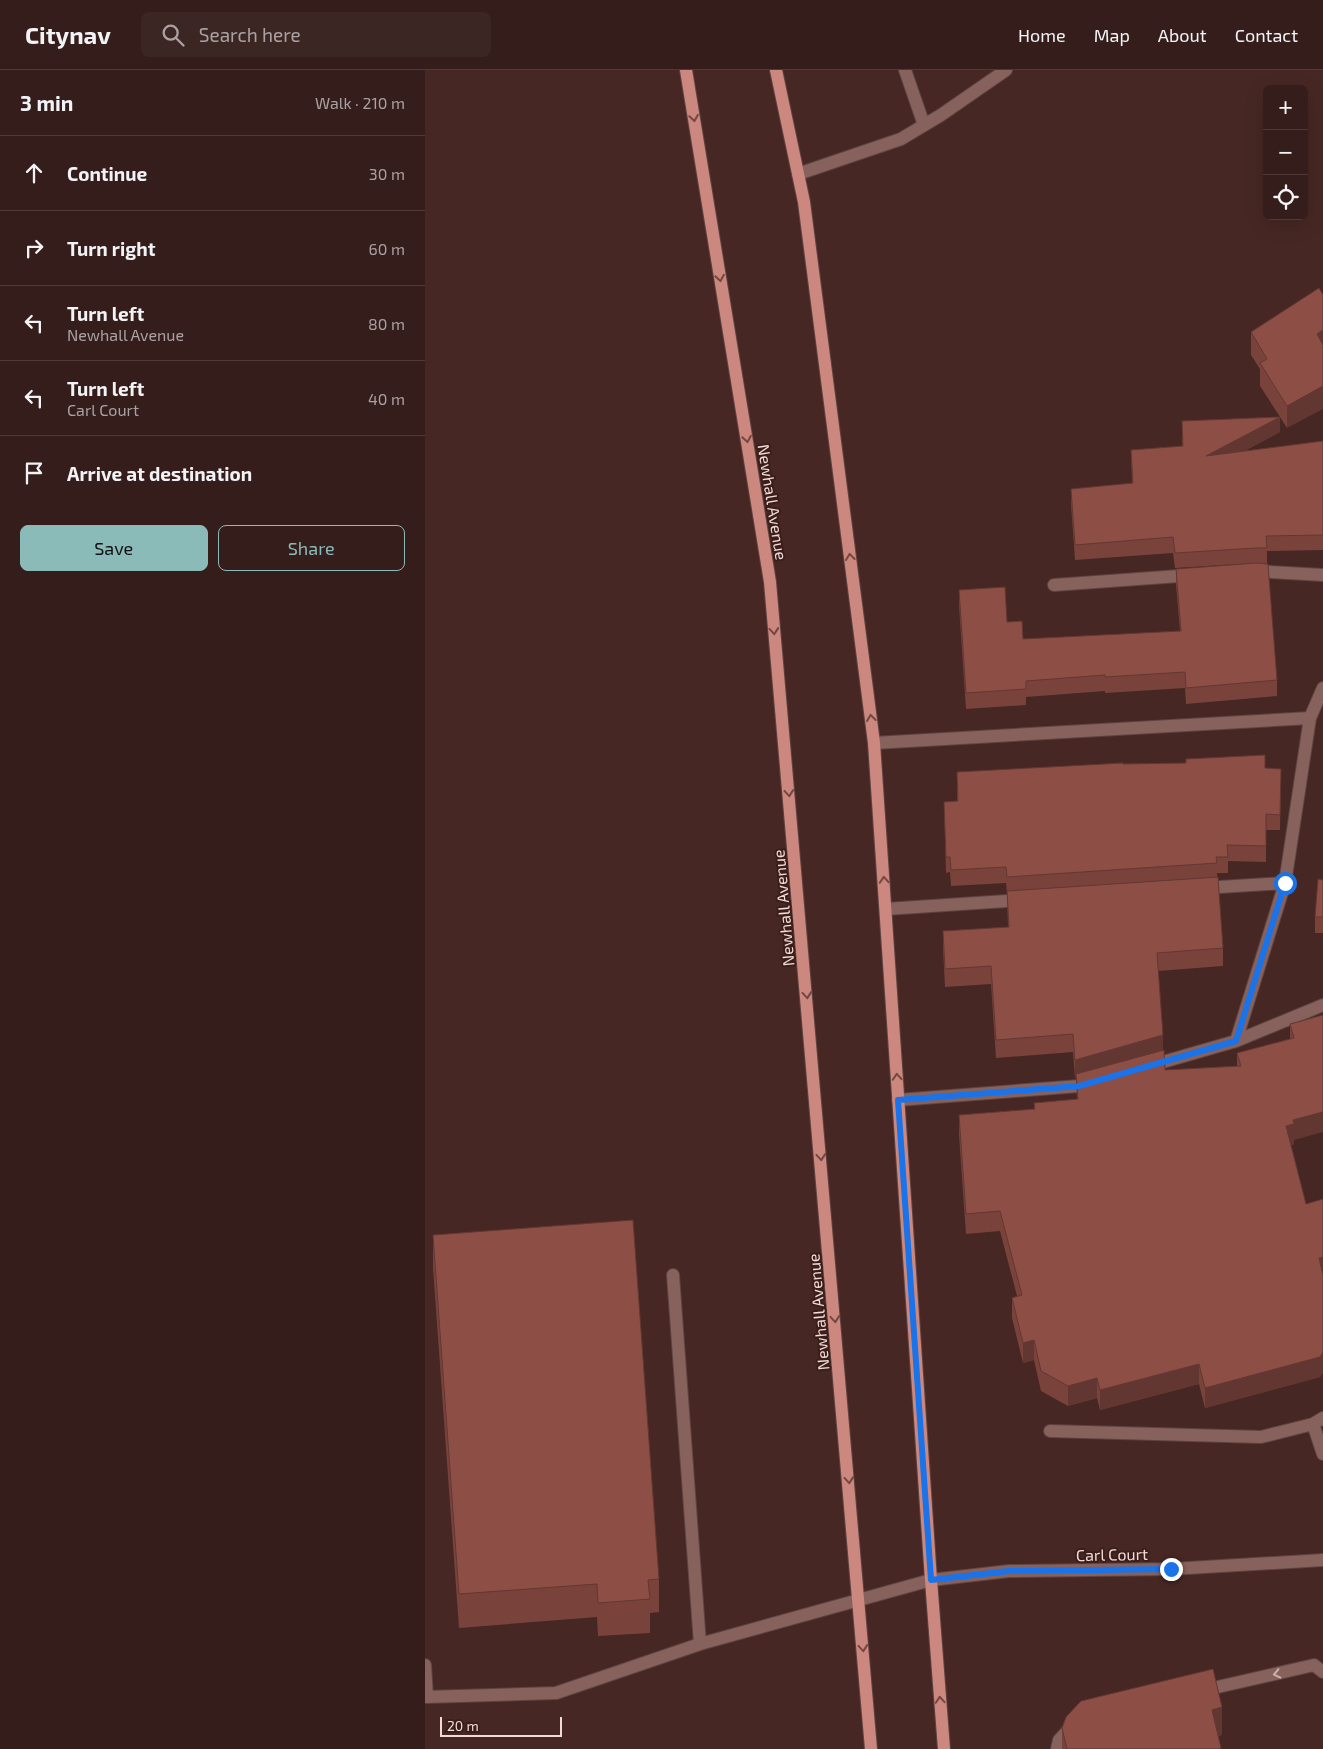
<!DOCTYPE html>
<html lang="en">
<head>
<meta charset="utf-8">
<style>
	body { margin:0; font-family:"Exo 2",sans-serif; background:#3c2623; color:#f1f3f6 }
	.controls { position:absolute; right:15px; top:15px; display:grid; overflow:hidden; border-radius:8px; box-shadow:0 5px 20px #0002 }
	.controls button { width:45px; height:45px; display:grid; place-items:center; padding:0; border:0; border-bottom:1px solid #4e3b39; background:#341d1a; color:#f1f3f6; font:25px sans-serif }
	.scale { position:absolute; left:15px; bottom:12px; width:122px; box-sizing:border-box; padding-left:5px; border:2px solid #f0dbd8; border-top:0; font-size:14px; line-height:18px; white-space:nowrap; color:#f0dbd8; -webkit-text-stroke:4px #3b1d19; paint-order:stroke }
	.stop { position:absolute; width:15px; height:15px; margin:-11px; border:4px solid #1a73e8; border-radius:50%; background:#fff }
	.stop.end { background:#1a73e8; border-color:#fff; box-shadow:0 1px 5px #0008 }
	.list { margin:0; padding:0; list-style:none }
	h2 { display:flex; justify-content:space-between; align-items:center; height:65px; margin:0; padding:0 20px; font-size:21px }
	h2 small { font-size:16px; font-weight:400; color:#a9a2a2 }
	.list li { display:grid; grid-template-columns:32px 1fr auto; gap:15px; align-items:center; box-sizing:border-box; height:75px; padding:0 20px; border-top:1px solid #4e3b39 }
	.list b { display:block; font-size:19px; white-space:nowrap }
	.list p { margin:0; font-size:16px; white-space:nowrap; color:#a9a2a2 }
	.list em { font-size:16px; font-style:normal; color:#a9a2a2 }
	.actions { display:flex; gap:10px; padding:15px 20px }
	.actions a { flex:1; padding:11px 0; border:1px solid #8bbbb9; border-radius:8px; text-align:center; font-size:18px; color:#8bbbb9 }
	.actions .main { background:#8bbbb9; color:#111 }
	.icon { flex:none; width:28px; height:28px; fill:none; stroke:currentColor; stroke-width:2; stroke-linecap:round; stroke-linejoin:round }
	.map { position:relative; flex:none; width:898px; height:1679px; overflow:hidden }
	header { display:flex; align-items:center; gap:30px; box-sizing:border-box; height:70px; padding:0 25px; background:#341d1a; border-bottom:1px solid #4e3b39 }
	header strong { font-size:24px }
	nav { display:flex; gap:28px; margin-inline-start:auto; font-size:18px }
	.search { width:350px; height:45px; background:#3c2623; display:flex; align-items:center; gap:12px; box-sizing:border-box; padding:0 18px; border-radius:8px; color:#a9a2a2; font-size:19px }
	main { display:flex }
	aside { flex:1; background:#341d1a }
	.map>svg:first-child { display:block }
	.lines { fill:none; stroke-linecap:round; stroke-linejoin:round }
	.lane-casing { stroke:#5e4441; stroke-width:14 }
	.street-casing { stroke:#5e4441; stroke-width:14 }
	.primary-casing { stroke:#5e4441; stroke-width:14 }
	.lane { stroke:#87625d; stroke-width:12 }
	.street { stroke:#87625d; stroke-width:12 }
	.primary { stroke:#cc877e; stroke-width:12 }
	.wall { fill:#79433c }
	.shaded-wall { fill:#633731 }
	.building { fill:#8d4e46; stroke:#633731 }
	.oneway { stroke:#754741 }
	.oneway2 { stroke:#cbb1ad }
	.route { stroke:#1a73e8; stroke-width:6 }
	.labels { text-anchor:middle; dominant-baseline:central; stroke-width:4; stroke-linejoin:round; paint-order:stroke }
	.street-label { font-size:16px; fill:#f0dbd8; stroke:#3b1d19 }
</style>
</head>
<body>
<header>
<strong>Citynav</strong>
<div class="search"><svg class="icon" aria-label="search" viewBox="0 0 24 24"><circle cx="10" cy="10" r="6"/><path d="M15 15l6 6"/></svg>Search here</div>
<nav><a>Home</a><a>Map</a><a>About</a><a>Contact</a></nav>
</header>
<main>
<aside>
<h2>3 min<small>Walk · 210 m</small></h2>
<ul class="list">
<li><svg class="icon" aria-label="ahead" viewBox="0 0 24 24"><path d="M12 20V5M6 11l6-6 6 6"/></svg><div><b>Continue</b></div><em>30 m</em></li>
<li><svg class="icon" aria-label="right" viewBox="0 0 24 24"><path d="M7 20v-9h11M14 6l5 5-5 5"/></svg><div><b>Turn right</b></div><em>60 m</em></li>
<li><svg class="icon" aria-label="left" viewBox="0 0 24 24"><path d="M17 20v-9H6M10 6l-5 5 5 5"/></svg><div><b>Turn left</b><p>Newhall Avenue</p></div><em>80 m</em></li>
<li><svg class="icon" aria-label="left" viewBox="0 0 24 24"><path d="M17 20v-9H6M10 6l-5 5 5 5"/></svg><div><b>Turn left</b><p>Carl Court</p></div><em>40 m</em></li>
<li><svg class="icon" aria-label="arrive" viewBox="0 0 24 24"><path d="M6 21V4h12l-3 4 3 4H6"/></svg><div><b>Arrive at destination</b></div></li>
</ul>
<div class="actions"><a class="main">Save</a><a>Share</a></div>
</aside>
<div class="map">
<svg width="898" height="1679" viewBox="0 0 898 1679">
	<rect width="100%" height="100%" fill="#462723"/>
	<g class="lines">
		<g class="lane-casing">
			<path id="lane" d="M 480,0 L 499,55
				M 373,104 L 476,69 L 516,45 L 581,0
				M 828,501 L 898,505
				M 629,515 L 768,505
				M 449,673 L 885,648
				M 778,818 L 860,813
				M 461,839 L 598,830
				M 811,971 L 860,813 L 885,648 L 898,618
				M 724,996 L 811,971 L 898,935
				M 473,1030 L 654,1016 L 666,1012
				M 248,1205 L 275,1574
				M 888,1354 L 898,1384
				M 625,1361 L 836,1367 L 888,1354 L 898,1348
				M 0,1595 L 2,1627
				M 775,1621 L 889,1595 L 898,1602
				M 0,1627 L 131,1623 L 275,1574 L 506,1510
				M 632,1679 L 634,1670 L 649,1654"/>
		</g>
		<g class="street-casing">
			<path id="street" d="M 506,1510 L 584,1501 L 746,1499 L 898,1490"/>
		</g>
		<g class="primary-casing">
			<path id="primary" d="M 261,0 L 345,512 L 446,1679
				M 351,0 L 379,132 L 449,673 L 506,1510 L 519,1679"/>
		</g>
		<use href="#lane" class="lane"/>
		<use href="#street" class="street"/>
		<use href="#primary" class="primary"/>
	</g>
	<path class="wall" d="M 894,218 L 862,358 L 855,347 L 855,362 L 819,381 L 898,371 L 898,480 L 842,481 L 842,494 L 831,493 L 750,498 L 748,483 L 650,490 L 646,435 L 646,419 L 707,414 L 706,380 L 757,376 L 757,351 L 855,347 L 835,316 L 835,299 L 826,285 L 826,262 Z
		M 751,499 L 852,610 L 852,626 L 761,634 L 760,618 L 680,623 L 680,621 L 601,627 L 601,635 L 541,639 L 534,536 L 534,520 L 582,552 L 598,569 L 755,561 L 751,515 Z
		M 698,694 L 856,699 L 855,760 L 841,760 L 841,792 L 803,791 L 803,803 L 792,803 L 798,878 L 798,896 L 733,901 L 738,980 L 740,1000 L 812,996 L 812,983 L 865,969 L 865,954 L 898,945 L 869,1070 L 869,1074 L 866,1075 L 881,1134 L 898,1129 L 898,1302 L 895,1307 L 780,1338 L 774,1314 L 675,1340 L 672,1328 L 643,1336 L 616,1321 L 609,1290 L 598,1293 L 587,1248 L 587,1228 L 592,1226 L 575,1161 L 541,1164 L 534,1065 L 534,1045 L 609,1039 L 609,1033 L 652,1029 L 651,1008 L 650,1008 L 648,982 L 571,988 L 566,914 L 520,917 L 518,879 L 518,861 L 583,857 L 582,823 L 581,813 L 526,816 L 525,802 L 521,803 L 519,732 L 532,731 L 532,702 Z
		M 898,810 L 898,863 L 890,863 L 890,847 Z
		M 8,1165 L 234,1509 L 234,1542 L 225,1543 L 225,1563 L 173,1566 L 172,1547 L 34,1558 L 8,1198 Z
		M 637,1658 L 797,1665 L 793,1666 L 796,1679 L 637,1679 Z"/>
	<path class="shaded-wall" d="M 898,260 L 898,282 L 892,264 Z
		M 898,316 L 898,339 L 862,358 L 862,336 Z
		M 855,347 L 855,362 L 781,402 L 781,386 Z
		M 738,965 L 738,984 L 650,1008 L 650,990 Z
		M 898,1042 L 898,1062 L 869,1070 L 869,1074 L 861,1076 L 861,1056 L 868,1050 Z
		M 898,1187 L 898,1207 L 894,1188 Z
		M 609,1270 L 609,1290 L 598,1293 L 598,1273 Z
		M 898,1282 L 898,1302 L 895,1307 L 780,1338 L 780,1318 Z
		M 774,1294 L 774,1314 L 675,1340 L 675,1320 Z
		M 672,1308 L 672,1328 L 643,1336 L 643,1316 Z
		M 797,1637 L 797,1665 L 787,1668 L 787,1640 Z"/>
	<path class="building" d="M 894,218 L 898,225 L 898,260 L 892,264 L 898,275 L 898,316 L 862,336 L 835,293 L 842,289 L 826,262 Z
		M 855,347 L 781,386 L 898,371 L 898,465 L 841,466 L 842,478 L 831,478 L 750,483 L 748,467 L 650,475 L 646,419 L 708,413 L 706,380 L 758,376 L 757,351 Z
		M 831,493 L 843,494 L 852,610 L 761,618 L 760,602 L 680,607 L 680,605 L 601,611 L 601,619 L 541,623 L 534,520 L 580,517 L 582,552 L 597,551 L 598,569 L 756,561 L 751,499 Z
		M 840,685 L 840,698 L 856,699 L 855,745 L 841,744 L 841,776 L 802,775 L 803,787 L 791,787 L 792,793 L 582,807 L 581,797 L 526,800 L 525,787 L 521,787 L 519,732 L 533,731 L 532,702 L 698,693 L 698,694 L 761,693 L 761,689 Z
		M 793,807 L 798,878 L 732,883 L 738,965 L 650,990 L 648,964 L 571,970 L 566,896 L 520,899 L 518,861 L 584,857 L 582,821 Z
		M 893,809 L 898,810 L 898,847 L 890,847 Z
		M 898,945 L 898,1042 L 868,1050 L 869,1054 L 861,1056 L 881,1134 L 898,1129 L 898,1187 L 894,1188 L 898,1205 L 898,1282 L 895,1287 L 780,1318 L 774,1294 L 675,1320 L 672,1308 L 643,1316 L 616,1301 L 609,1270 L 598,1273 L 587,1228 L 597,1225 L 575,1141 L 541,1144 L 534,1045 L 610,1039 L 609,1033 L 653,1029 L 651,1004 L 739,980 L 740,1000 L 816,996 L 812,983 L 869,968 L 865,954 Z
		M 208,1150 L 234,1509 L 223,1510 L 225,1529 L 173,1533 L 172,1514 L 34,1524 L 8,1165 Z
		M 788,1599 L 797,1637 L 787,1640 L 796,1678 L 793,1679 L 642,1679 L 637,1658 L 641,1647 L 656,1631 Z"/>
	<defs><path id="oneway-chevron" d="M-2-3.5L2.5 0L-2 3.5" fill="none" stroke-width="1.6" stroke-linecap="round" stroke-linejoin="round" transform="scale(1.25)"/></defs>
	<g class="oneway">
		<use href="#oneway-chevron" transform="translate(269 48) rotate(81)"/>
		<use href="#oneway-chevron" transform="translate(295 208) rotate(81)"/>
		<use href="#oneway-chevron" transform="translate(322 369) rotate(81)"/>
		<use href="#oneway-chevron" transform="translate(425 487) rotate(-97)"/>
		<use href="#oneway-chevron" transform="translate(349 561) rotate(85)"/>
		<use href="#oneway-chevron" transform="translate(446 648) rotate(-97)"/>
		<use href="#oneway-chevron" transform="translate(364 723) rotate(85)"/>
		<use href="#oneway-chevron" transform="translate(459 810) rotate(-94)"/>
		<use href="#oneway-chevron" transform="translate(382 925) rotate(85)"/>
		<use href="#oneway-chevron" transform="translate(472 1007) rotate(-94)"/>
		<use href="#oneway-chevron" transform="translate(396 1087) rotate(85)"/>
		<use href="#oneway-chevron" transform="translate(410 1249) rotate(85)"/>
		<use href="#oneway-chevron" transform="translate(424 1410) rotate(85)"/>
		<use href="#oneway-chevron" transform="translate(438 1578) rotate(85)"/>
		<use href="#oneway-chevron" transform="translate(515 1630) rotate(-94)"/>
	</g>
	<use class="oneway2" href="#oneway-chevron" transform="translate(852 1604) rotate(167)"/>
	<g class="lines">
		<path class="route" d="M 746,1499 L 584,1501 L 506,1510 L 473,1030 L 654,1016 L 811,971 L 860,813"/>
	</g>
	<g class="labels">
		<g class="street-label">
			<text transform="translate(348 432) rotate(81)">Newhall Avenue</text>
			<text transform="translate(358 838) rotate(-95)">Newhall Avenue</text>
			<text transform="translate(393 1242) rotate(-95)">Newhall Avenue</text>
			<text transform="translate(687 1484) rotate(-1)">Carl Court</text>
		</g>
	</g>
</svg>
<div class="controls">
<button>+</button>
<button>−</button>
<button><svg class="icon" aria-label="locate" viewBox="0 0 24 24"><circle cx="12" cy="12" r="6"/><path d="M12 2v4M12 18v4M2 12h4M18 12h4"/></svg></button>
</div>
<div class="scale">20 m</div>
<div class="stop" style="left:860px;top:813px"></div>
<div class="stop end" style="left:746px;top:1499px"></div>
</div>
</main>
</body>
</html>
